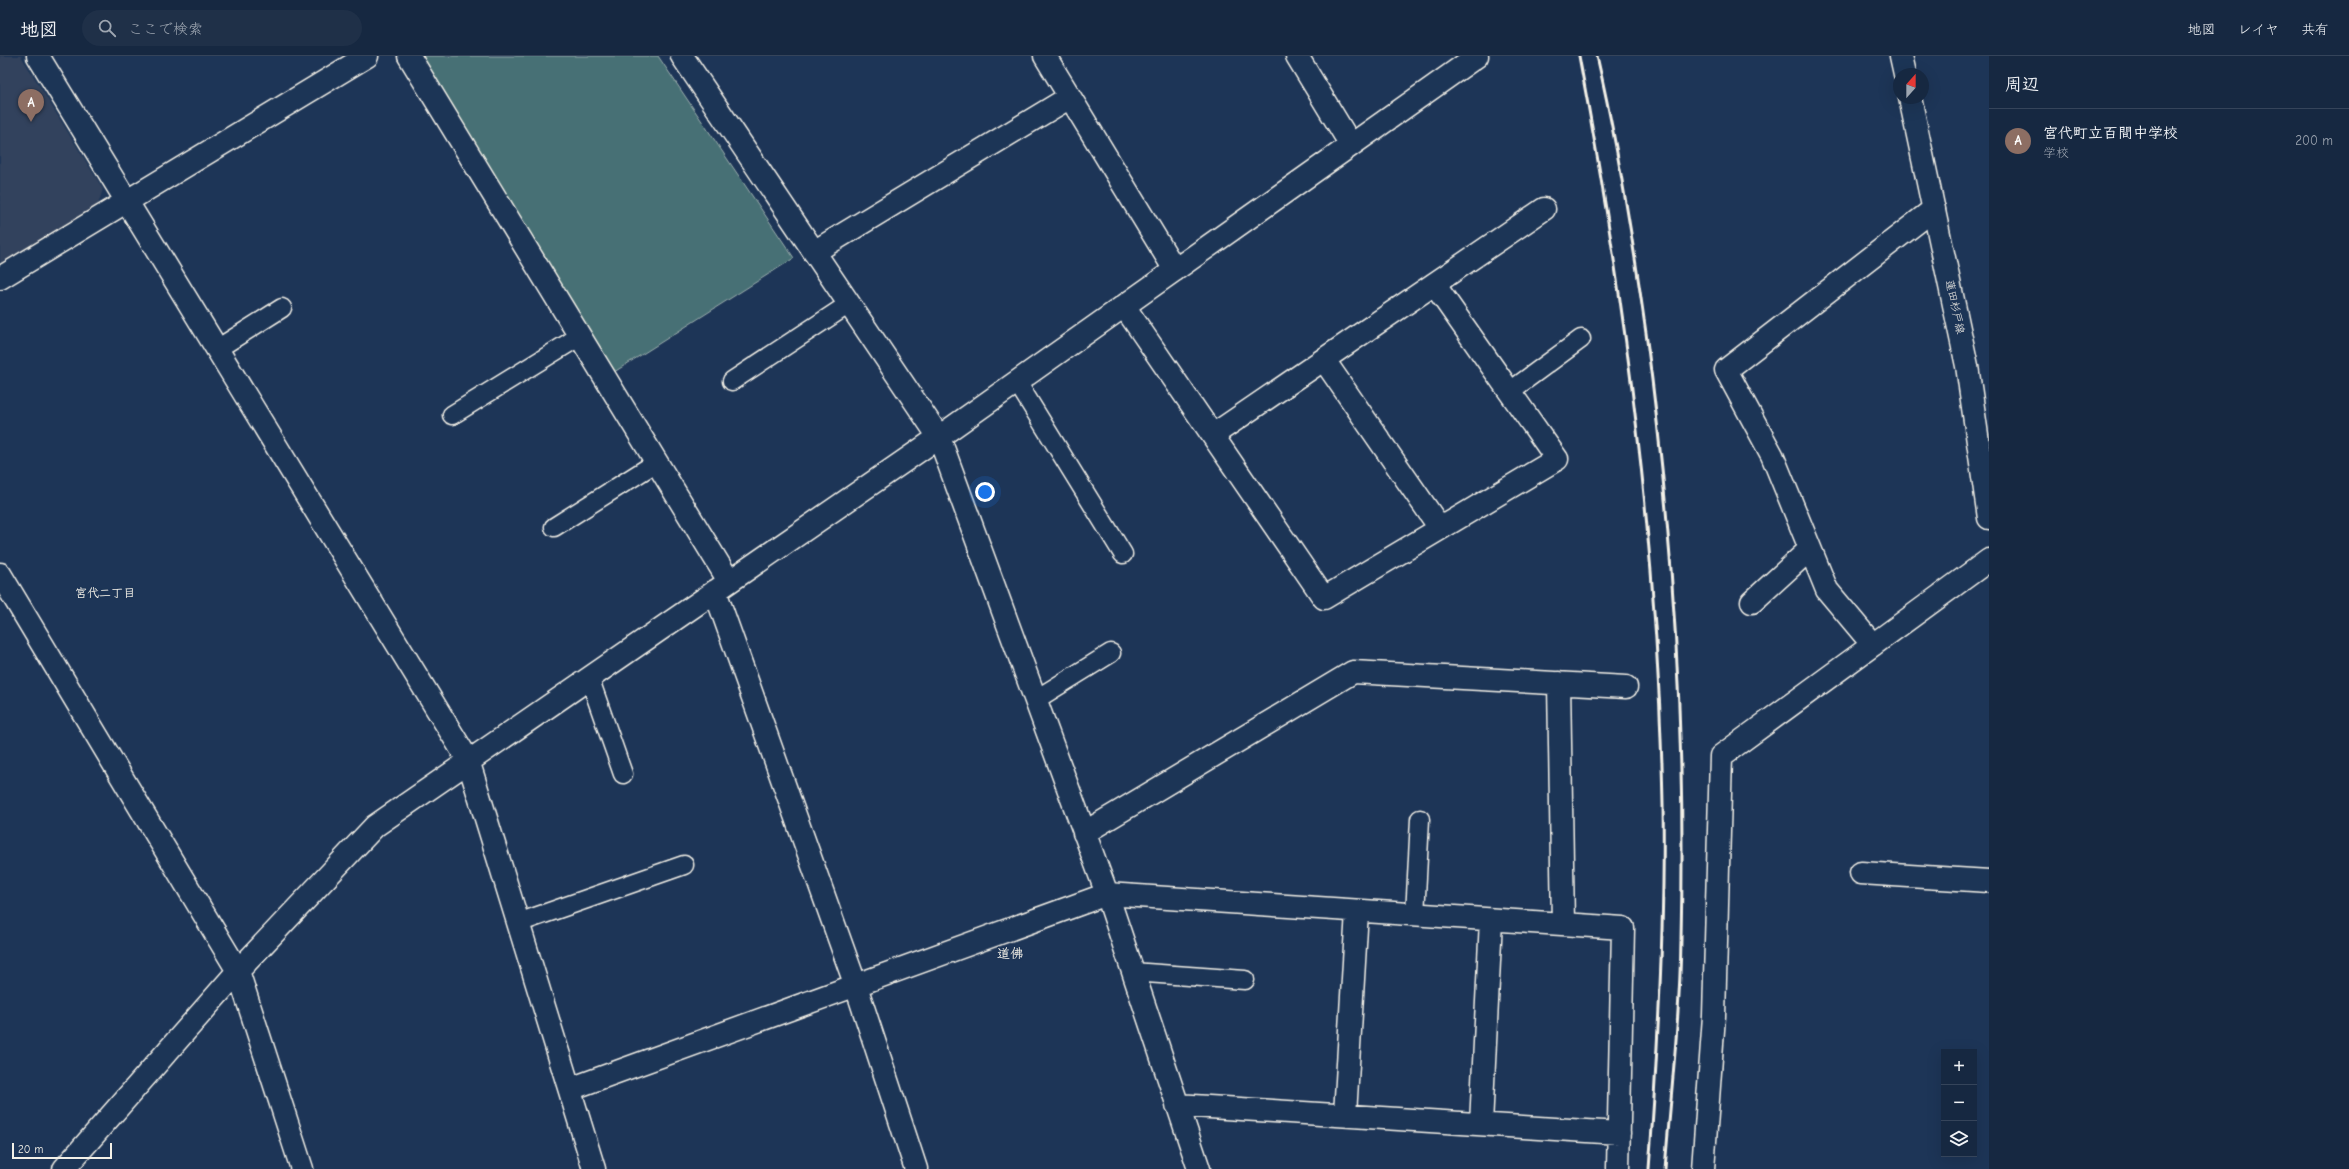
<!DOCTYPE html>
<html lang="ja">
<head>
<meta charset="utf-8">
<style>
	body { margin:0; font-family:"Comic Neue","Klee One",sans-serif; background:#1f3048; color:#f1f3f6 }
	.controls { position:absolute; right:12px; bottom:12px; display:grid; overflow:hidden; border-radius:0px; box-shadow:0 4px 16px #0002 }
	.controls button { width:36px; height:36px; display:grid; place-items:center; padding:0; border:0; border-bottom:1px solid #35445a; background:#162841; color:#f1f3f6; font:20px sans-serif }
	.compass { position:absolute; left:1893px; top:12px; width:36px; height:36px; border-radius:50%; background:#162841; box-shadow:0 4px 16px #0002; rotate:21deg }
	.scale { position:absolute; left:12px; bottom:10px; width:100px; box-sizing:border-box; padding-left:4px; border:2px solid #f4f1e8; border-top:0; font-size:11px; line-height:14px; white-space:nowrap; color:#f4f1e8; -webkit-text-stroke:3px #1d3557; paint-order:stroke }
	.you { position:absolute; left:985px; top:436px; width:14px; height:14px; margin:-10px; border:3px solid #fff; border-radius:50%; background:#1a73e8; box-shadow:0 0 0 6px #1a73e833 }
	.badge { display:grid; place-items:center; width:26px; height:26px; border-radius:50%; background:#1a73e8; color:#fff; font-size:13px; font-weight:700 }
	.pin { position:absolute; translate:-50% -33px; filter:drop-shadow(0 1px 2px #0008) }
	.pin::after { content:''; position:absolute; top:21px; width:14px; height:12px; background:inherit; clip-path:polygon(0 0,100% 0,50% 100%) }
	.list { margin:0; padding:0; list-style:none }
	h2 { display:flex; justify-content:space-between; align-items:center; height:52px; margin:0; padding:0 16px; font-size:17px }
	h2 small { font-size:13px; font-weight:400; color:#9ea6b1 }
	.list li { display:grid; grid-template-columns:26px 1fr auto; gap:12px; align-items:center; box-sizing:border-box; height:64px; padding:0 16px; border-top:1px solid #35445a }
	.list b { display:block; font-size:15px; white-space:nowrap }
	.list p { margin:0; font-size:13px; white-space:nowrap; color:#9ea6b1 }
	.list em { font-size:13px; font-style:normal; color:#9ea6b1 }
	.icon { flex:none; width:22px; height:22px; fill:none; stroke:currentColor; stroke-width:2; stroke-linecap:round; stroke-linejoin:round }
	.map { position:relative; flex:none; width:1989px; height:1113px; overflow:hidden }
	header { display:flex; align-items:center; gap:24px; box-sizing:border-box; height:56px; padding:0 20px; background:#162841; border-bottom:1px solid #35445a }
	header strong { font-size:19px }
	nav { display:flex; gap:22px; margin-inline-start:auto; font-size:14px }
	.search { width:280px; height:36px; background:#1f3048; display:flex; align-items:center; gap:10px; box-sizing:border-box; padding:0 14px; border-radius:22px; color:#9ea6b1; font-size:15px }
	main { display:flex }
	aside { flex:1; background:#162841 }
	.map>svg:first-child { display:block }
	.built { fill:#31425d }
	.green { fill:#477074; stroke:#9eb0ae }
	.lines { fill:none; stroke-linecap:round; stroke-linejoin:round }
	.lane-casing { stroke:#f4f1e8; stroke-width:21 }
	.street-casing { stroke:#f4f1e8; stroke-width:25 }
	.secondary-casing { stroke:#f4f1e8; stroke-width:25 }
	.lane { stroke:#1d3557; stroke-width:18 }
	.street { stroke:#1d3557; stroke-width:22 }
	.secondary { stroke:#1d3557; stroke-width:22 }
	.rail { stroke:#f4f1e8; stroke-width:3 }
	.labels { text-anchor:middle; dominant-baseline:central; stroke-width:3; stroke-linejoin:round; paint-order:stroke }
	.street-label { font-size:11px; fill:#f4f1e8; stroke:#1d3557 }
	.neighbourhood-label { font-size:12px; font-weight:bold; fill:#f4f1e8; stroke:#1d3557 }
	.quarter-label { font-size:13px; font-weight:bold; fill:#f4f1e8; stroke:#1d3557 }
</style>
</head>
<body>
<header>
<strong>地図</strong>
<div class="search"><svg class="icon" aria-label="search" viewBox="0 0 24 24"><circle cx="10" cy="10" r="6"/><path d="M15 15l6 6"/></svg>ここで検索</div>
<nav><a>地図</a><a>レイヤ</a><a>共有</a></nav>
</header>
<main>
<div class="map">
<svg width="1989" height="1113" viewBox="0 0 1989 1113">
	<rect width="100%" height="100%" fill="#1d3557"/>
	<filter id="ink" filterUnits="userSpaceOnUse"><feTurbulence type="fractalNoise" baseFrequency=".025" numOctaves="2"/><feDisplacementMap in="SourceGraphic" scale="8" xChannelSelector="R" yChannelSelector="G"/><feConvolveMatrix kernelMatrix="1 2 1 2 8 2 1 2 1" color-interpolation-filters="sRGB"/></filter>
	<g filter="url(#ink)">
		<path class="built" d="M 0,0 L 21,0 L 103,133 L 98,149 L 0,209 Z"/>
		<path class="green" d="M 421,0 L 658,0 L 794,202 L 611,318 Z"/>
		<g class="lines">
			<g class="lane-casing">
				<path id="lane" d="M 217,293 L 282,252
					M 732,325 L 849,248
					M 1017,326 L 1123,498
					M 1509,336 L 1581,283
					M 452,359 L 580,280
					M 554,471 L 657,406
					M 589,621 L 623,718
					M 1035,644 L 1111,597
					M 1415,859 L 1420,763
					M 518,867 L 684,809
					M 1132,916 L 1245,924"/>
			</g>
			<g class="street-casing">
				<path id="street" d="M 38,0 L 468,704 L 594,1113
					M 409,0 L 729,525
					M 682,0 L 939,381 L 1107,838 L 1199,1113
					M 1045,0 L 1175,214
					M 1297,0 L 1351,89
					M 814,196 L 1070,41
					M 0,222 L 367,0
					M 1124,250 L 1324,542 L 1557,403 L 1434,228
					M 1324,304 L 1440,472
					M 1213,379 L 1544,153
					M 0,518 L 238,915 L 302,1113
					M 715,535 L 856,930 L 916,1113
					M 1752,546 L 1810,493
					M 1873,589 L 1827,534 L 1772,399 L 1726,314 L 1934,153
					M 1559,627 L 1563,868
					M 1084,777 L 1353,616 L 1626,631
					M 1861,817 L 1989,825
					M 570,1033 L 1107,838 L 1623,872 L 1618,1113
					M 1177,1049 L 1619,1077
					M 1345,1059 L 1357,855
					M 1481,1068 L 1491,864
					M 64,1113 L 238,915 L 375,770 L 939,381 L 1477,0
					M 1703,1113 L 1714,960 L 1721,700 L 1989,504"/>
			</g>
			<g class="secondary-casing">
				<path id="secondary" d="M 1901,0 L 1905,18
					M 1910,42 L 1967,310 L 1989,462"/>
			</g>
			<use href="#lane" class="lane"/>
			<use href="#street" class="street"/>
			<use href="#secondary" class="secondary"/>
			<path class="rail" d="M 1579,0 C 1626,248 1658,495 1663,748 C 1665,869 1658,993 1649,1113
				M 1597,0 C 1618,91 1633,184 1646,277 C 1673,478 1686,680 1681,883 C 1680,959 1671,1037 1665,1113"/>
		</g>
	</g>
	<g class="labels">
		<g class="street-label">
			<text transform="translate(1955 251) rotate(78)">蓮田杉戸線</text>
		</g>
		<g class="neighbourhood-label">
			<text x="105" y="537">宮代二丁目</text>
		</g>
		<g class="quarter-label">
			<text x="1010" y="897">道佛</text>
		</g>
	</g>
</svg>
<div class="controls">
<button>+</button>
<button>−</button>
<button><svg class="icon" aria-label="layers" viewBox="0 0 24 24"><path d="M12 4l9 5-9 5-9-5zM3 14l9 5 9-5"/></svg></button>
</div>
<svg class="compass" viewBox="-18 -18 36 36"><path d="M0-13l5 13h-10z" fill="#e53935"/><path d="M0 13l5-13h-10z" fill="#9ea6b1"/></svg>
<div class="scale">20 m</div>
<div class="you"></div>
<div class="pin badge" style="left:31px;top:66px;background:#8d6e63">A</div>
</div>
<aside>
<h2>周辺<small></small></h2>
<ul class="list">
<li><span class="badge" style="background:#8d6e63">A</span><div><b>宮代町立百間中学校</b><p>学校</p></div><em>200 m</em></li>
</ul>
</aside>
</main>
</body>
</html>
